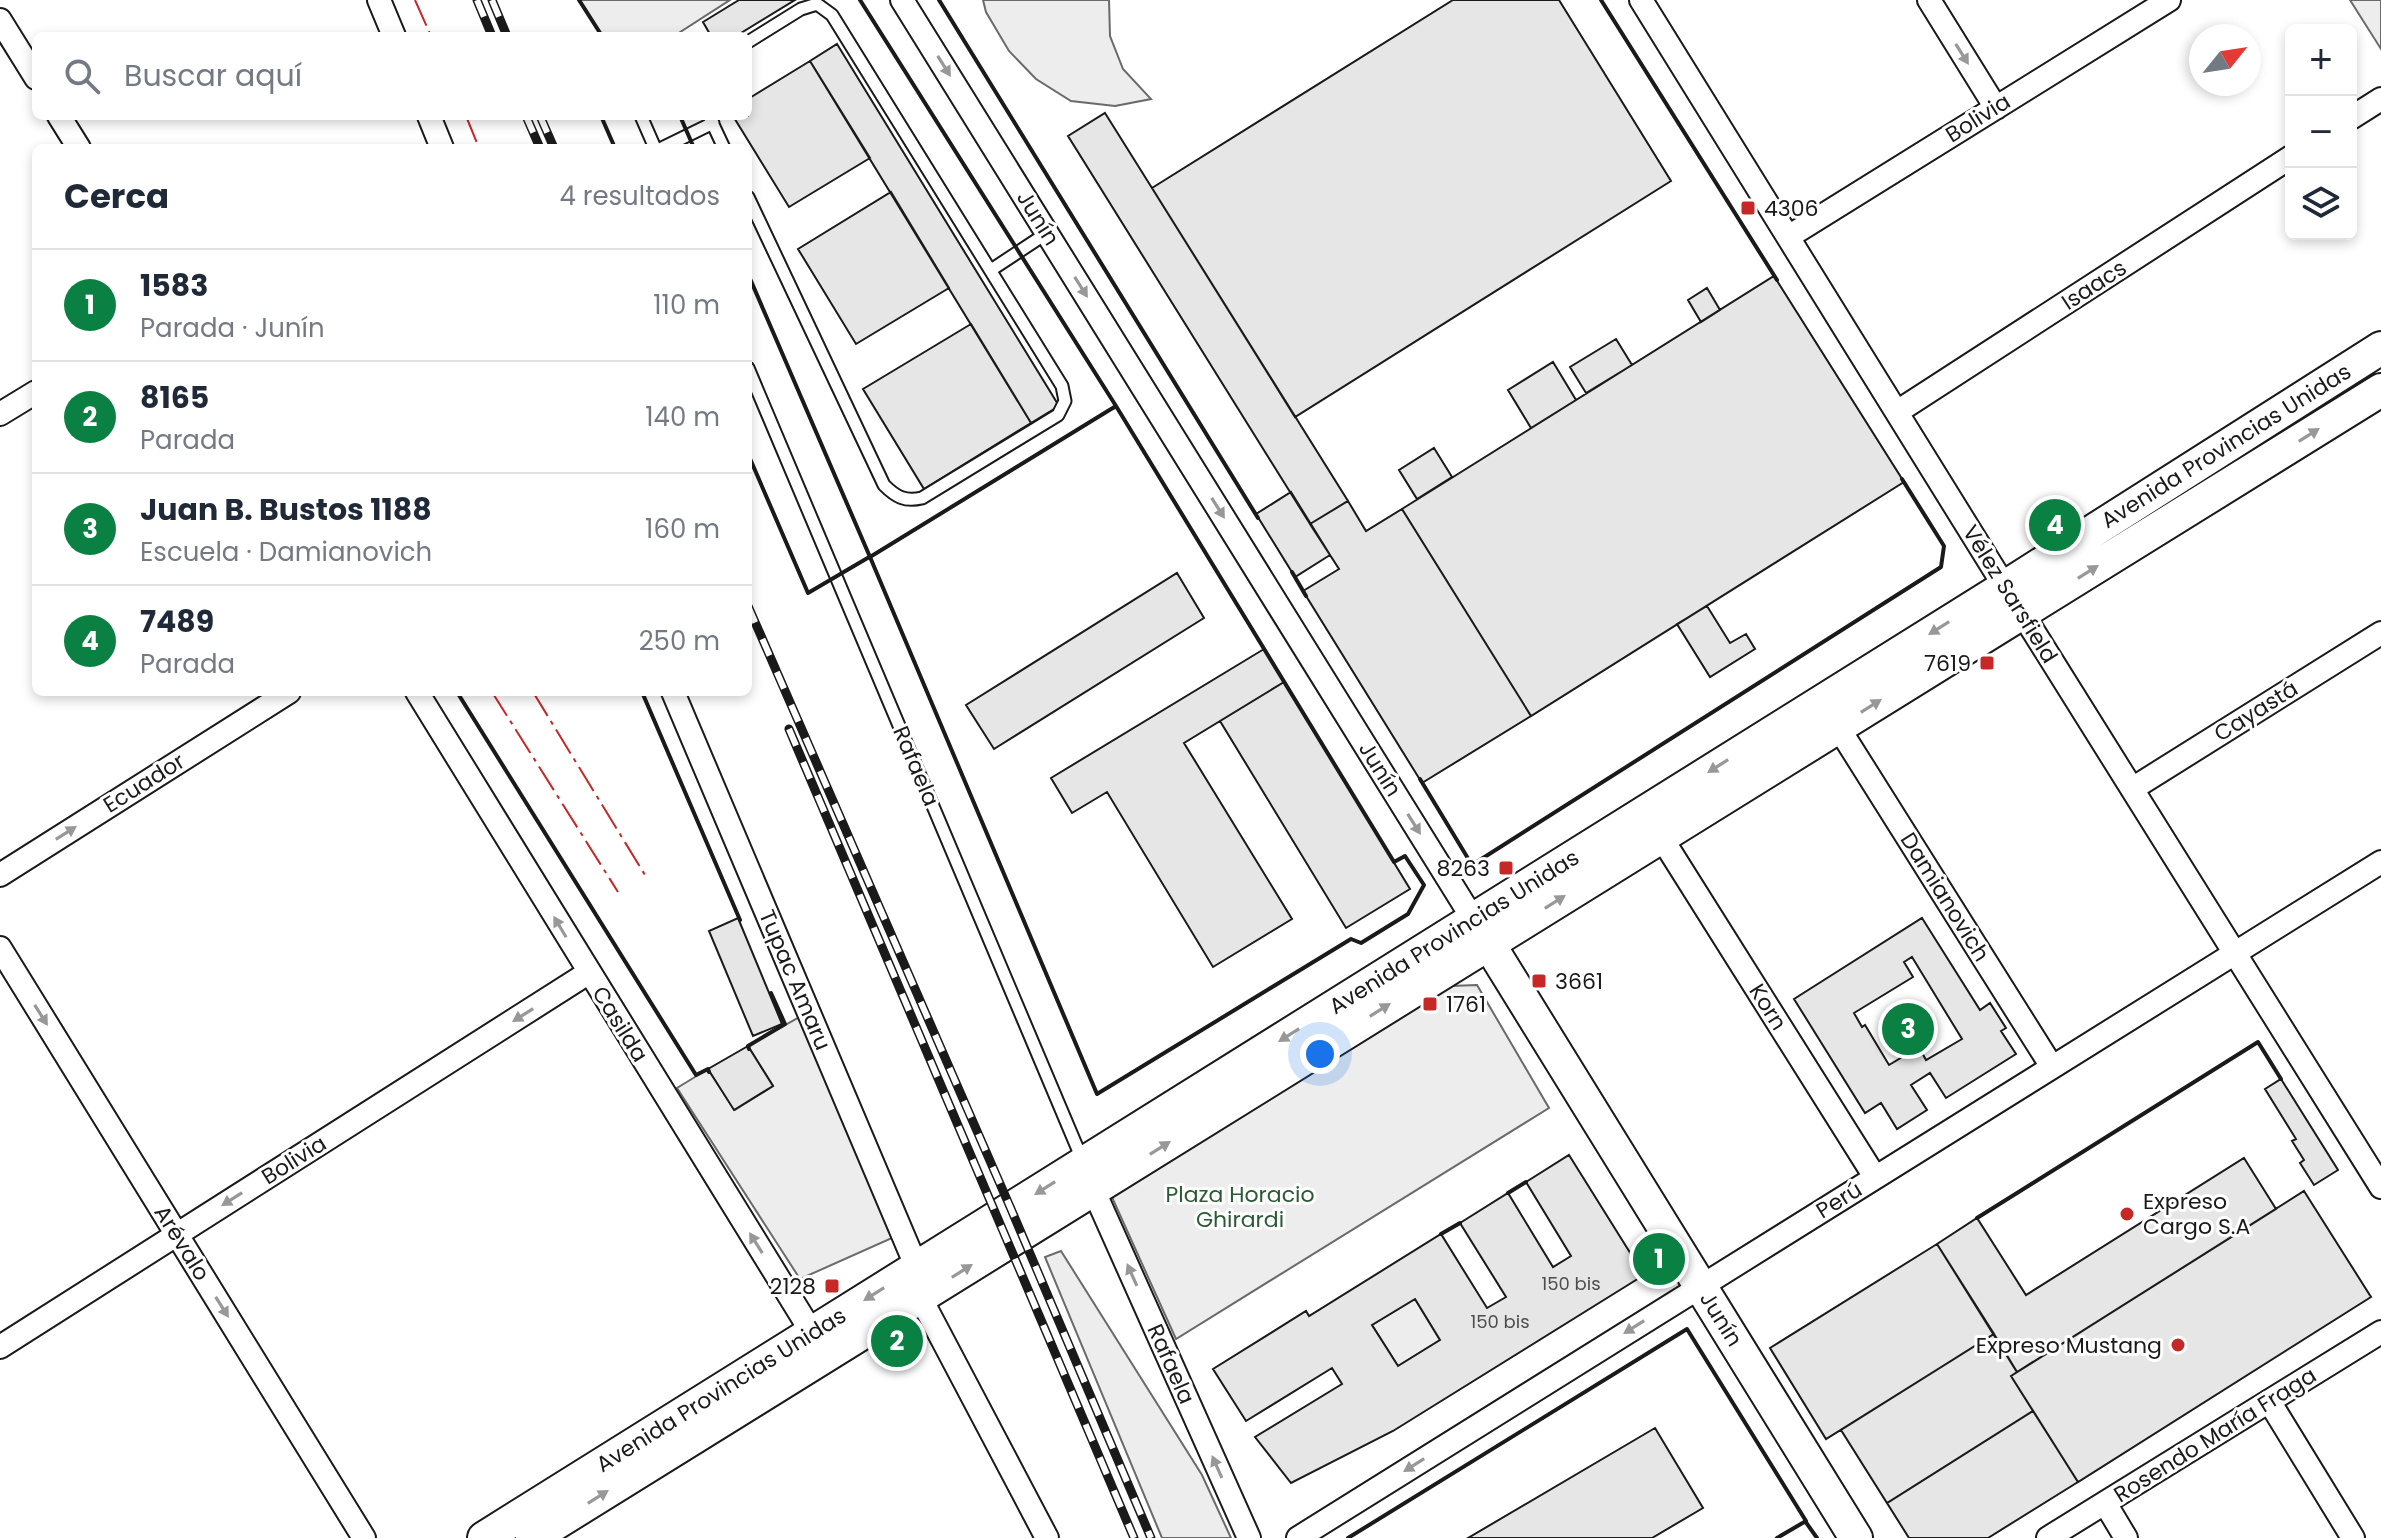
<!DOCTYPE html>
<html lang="es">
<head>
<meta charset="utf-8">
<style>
	body { margin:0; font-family:Poppins,sans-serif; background:#f6f6f7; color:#1f2937 }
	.controls { position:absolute; right:24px; top:24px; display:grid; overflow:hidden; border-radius:12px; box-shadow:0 4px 12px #0003 }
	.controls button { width:72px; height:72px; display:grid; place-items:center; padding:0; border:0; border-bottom:2px solid #e0e1e3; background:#fff; color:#1f2937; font:40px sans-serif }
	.compass { position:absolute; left:2189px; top:24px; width:72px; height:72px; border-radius:50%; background:#fff; box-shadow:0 4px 12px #0003; rotate:60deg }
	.you { position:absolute; left:1320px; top:1054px; width:28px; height:28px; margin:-20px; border:6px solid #fff; border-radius:50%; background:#1a73e8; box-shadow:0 0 0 12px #1a73e833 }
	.badge { display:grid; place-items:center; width:52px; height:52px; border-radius:50%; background:#0b8043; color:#fff; font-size:26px; font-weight:700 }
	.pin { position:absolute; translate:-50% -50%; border:4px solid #fff; box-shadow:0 2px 8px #0006 }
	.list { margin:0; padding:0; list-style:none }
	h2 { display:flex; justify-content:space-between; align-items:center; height:104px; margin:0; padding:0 32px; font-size:34px }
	h2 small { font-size:26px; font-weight:400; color:#747a83 }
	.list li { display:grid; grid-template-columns:52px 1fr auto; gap:24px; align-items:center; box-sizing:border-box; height:112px; padding:0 32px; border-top:2px solid #e0e1e3 }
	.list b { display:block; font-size:30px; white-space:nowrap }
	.list p { margin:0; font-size:26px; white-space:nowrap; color:#747a83 }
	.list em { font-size:26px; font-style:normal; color:#747a83 }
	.icon { flex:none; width:44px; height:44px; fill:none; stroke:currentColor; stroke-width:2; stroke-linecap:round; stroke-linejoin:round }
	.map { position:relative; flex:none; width:2381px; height:1538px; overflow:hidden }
	.search { position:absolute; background:#fff; box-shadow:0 4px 12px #0003; left:32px; top:32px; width:720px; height:88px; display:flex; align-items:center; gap:20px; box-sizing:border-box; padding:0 28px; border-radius:12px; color:#747a83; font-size:30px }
	.panel { position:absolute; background:#fff; box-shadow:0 4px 12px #0003; left:32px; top:144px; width:720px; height:552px; border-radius:12px }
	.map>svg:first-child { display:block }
	.built { fill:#ededed; stroke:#6a6a6a; stroke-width:2 }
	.building { fill:#e6e6e6; stroke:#1a1a1a; stroke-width:2; fill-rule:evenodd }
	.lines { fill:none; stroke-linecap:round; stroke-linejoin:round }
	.service-casing { stroke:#1a1a1a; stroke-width:15 }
	.minor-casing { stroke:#1a1a1a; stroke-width:26 }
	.secondary-casing { stroke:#1a1a1a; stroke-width:36 }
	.service { stroke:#fff; stroke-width:11 }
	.minor { stroke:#fff; stroke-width:22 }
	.secondary { stroke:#fff; stroke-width:32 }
	.rail-casing { stroke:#1a1a1a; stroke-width:9 }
	.rail { stroke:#fff; stroke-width:6; stroke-dasharray:18; stroke-linecap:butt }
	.wall { stroke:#1a1a1a; stroke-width:4 }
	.power { stroke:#c62828; stroke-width:2; stroke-dasharray:28 6 4 6; stroke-linecap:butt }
	.oneway { fill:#989898 }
	.poi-dot { fill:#c62828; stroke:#fff; stroke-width:3 }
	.labels { text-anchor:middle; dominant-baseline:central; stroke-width:6; stroke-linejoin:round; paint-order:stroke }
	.number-label { font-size:18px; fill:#4d4d4d }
	.street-label { font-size:22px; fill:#1a1a1a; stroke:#fff }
	.poi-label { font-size:22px; fill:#1a1a1a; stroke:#fff; text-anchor:start }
	.park-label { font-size:22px; fill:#2b5a34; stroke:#fff }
</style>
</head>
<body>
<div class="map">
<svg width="2381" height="1538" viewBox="0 0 2381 1538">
	<rect width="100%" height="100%" fill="#fff"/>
	<path class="built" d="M 579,0 L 730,0 L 674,36 L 602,36 Z
		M 983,0 L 1109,0 L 1110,36 L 1123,69 L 1151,99 L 1115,106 L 1071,101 L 1036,79 L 1009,51 L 986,12 Z
		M 2350,0 L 2381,0 L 2381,49 Z
		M 1477,985 L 1549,1108 L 1176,1339 L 1111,1195 L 1450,986 Z
		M 803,1015 L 892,1238 L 800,1279 L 677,1088 L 708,1069 L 735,1110 L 773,1086 L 748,1046 Z
		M 1061,1251 L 1202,1475 L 1231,1538 L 1162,1538 L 1045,1257 Z
		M 1415,1299 L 1440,1340 L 1398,1366 L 1372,1325 Z"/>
	<path class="building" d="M 739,0 L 795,0 L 736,36 L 711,36 L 703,22 Z
		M 1453,0 L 1559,0 L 1671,181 L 1295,417 L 1152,188 Z
		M 837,44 L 1059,406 L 1031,423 L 810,61 Z
		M 810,61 L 870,158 L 789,207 L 733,116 L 748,116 L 748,99 Z
		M 1105,113 L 1348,501 L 1310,524 L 1068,136 Z
		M 891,192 L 949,288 L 856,344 L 798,249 Z
		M 1774,276 L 1904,482 L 1531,716 L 1402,509 Z
		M 1707,288 L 1720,310 L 1701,322 L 1688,300 Z
		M 971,324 L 1031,423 L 924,489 L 863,389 Z
		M 1616,339 L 1632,365 L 1586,393 L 1570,367 Z
		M 1553,362 L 1576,400 L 1531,428 L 1508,390 Z
		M 1434,448 L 1452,477 L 1417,499 L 1399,470 Z
		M 1291,492 L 1330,555 L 1295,577 L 1256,514 Z
		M 1348,501 L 1366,531 L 1402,509 L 1531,716 L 1422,783 L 1303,591 L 1339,569 L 1310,524 Z
		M 1177,573 L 1204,618 L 994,749 L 966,705 Z
		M 1707,606 L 1730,643 L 1746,634 L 1755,649 L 1710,677 L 1677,624 Z
		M 1264,649 L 1284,682 L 1184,743 L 1292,919 L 1213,967 L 1107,792 L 1072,813 L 1051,778 Z
		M 1284,682 L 1410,889 L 1346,928 L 1220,721 Z
		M 738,918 L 782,1024 L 753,1036 L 709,931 Z
		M 1922,918 L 1980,1010 L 1990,1003 L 2006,1028 L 2001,1031 L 2016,1054 L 1946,1098 L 1930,1073 L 1911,1085 L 1927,1110 L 1897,1129 L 1881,1103 L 1865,1113 L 1794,999 ZM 1912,957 L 1962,1039 L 1926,1060 L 1919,1047 L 1889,1065 L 1865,1025 L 1862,1027 L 1854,1013 L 1913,977 L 1904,962 Z
		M 748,1046 L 773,1086 L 734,1110 L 708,1069 Z
		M 2281,1079 L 2338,1170 L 2314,1185 L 2300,1163 L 2304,1160 L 2292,1141 L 2296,1139 L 2265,1089 Z
		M 1569,1155 L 1644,1275 L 1393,1431 L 1291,1483 L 1255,1437 L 1342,1384 L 1332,1368 L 1246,1421 L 1213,1369 L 1306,1311 L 1309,1316 L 1441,1234 L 1487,1308 L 1506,1297 L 1460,1223 L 1508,1193 L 1553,1267 L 1571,1256 L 1526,1182 ZM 1415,1299 L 1440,1340 L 1398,1366 L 1372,1325 Z
		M 2244,1158 L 2276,1209 L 2017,1372 L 1937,1244 L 1977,1218 L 2026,1295 Z
		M 2304,1191 L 2371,1297 L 2078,1482 L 2011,1376 Z
		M 1937,1244 L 1994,1334 L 1826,1439 L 1770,1348 Z
		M 1994,1334 L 2017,1372 L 2011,1376 L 2033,1411 L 1887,1503 L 1841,1430 Z
		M 2033,1411 L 2078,1482 L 1988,1538 L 1909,1538 L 1887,1503 Z
		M 1655,1428 L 1703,1508 L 1652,1538 L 1468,1538 Z"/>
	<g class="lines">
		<g class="service-casing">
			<path id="service" d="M 748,42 L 801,9 L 817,4 L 832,15 L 1062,386 L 1065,401 L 1058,415 L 922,498 C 905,502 896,497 884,485 L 748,197
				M 641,116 L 655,148
				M 709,116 L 724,148
				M 662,148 L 713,123
				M 991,270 L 1047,233
				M 748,368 L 1082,1159"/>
		</g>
		<g class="minor-casing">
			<path id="minor" d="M 379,0 L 394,36
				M 902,0 L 1473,919
				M 1641,0 L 2005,587
				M 1929,0 L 1996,108
				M 0,20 L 36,78
				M 59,116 L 79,148
				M 429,116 L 442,148
				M 2351,118 L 2381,99
				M 1788,237 L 2169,0
				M 1897,412 L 2291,157
				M 0,414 L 36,392
				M 2022,613 L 2381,1187
				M 417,692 L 819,1344
				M 673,692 L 917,1268
				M 1838,727 L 2052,1067
				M 2132,789 L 2381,633
				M 1661,837 L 1875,1177
				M 0,875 L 289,692
				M 0,948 L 364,1538
				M 1093,1189 L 1249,1538
				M 920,1297 L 1047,1538
				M 0,1347 L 588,973
				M 2269,1401 L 2353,1538
				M 2105,1503 L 2126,1538
				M 1298,1538 L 2381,862
				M 2048,1538 L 2381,1332"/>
		</g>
		<g class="secondary-casing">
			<path id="secondary" d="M 1477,925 L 1856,1538
				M 484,1538 L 2005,587 L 2381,348
				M 532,1538 L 2381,390"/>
		</g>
		<use href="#service" class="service"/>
		<use href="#minor" class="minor"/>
		<use href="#secondary" class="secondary"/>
		<g class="rail-casing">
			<path id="rail" d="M 477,0 L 492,36
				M 492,0 L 507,36
				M 526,116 L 540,148
				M 540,116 L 554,148
				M 748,606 L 1011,1209 L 1151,1538
				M 789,729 L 1134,1538"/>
		</g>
		<use href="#rail" class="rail"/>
		<path class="wall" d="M 579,0 L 602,36
			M 860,0 L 1116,406 L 1113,408
			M 939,0 L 1258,518
			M 1601,0 L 1777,280
			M 601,116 L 615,148
			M 680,116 L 694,148
			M 748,274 L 870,557
			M 1116,406 L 1394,862 L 1405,856 L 1424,885 L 1408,914 L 1361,943 L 1351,939 L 1097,1094 L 870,557 Z
			M 748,454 L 808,593 L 871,556
			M 1292,572 L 1306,596
			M 457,692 L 696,1075 L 708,1069 L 709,1072
			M 642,692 L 740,920
			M 1420,779 L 1472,865 L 1941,567 L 1944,546 L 1902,479
			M 749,1049 L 748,1046 L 785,1024 L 771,993
			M 1508,1193 L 1526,1182
			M 1977,1218 L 2258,1042 L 2281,1079
			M 1441,1234 L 1460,1223
			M 1805,1521 L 1817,1538
			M 1348,1538 L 1687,1329 L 1806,1521 L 1777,1538"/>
		<path class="power" d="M 415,0 L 431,36
			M 466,116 L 479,148
			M 492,692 L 618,892
			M 533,692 L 645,875"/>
	</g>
	<defs><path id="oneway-solid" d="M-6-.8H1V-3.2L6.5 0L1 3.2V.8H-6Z" transform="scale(2)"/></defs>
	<g class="oneway">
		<use href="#oneway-solid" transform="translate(1962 54) rotate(58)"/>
		<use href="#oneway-solid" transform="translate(944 66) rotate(58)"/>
		<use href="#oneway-solid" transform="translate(1081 287) rotate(58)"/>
		<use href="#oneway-solid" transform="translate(2309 435) rotate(-32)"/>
		<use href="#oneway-solid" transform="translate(1218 508) rotate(58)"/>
		<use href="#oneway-solid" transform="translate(2088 572) rotate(-32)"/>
		<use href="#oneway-solid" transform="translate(1939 628) rotate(148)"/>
		<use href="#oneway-solid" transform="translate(1871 706) rotate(-32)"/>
		<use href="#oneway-solid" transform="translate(1718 766) rotate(148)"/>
		<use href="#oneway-solid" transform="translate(1414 824) rotate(58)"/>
		<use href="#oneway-solid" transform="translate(66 833) rotate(-32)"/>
		<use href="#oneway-solid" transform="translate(1555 902) rotate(-32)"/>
		<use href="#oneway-solid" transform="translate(560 927) rotate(-121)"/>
		<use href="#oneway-solid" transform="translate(1380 1010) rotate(-32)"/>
		<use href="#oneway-solid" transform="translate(41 1015) rotate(58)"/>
		<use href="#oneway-solid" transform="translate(523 1015) rotate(148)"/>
		<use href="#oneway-solid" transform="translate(1289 1035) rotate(148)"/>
		<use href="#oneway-solid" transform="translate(1160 1148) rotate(-32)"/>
		<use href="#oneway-solid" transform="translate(1045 1188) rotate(148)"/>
		<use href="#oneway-solid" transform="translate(232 1199) rotate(148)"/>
		<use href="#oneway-solid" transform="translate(756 1243) rotate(-122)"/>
		<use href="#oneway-solid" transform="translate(962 1271) rotate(-32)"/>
		<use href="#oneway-solid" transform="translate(1132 1275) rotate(-114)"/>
		<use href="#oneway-solid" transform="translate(874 1294) rotate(148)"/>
		<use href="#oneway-solid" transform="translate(222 1307) rotate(58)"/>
		<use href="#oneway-solid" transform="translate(1634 1327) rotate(148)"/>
		<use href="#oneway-solid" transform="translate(1414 1465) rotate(148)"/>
		<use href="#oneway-solid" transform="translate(1217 1467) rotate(-114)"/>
		<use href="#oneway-solid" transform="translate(598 1497) rotate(-32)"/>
	</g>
	<g class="poi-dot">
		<rect x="1740" y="200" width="16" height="16" rx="4"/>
		<rect x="1979" y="655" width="16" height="16" rx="4"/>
		<rect x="1498" y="860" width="16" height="16" rx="4"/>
		<rect x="1531" y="973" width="16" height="16" rx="4"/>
		<rect x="1422" y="996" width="16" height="16" rx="4"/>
		<circle cx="2127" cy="1214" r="8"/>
		<rect x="824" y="1278" width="16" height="16" rx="4"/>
		<circle cx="2178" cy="1345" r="8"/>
	</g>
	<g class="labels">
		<g class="number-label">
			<text x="1571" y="1283">150 bis</text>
			<text x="1500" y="1321">150 bis</text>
		</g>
		<g class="street-label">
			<text transform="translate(1978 118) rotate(-32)">Bolivia</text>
			<text transform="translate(1038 218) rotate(58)">Junín</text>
			<text transform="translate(2094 285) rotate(-33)">Isaacs</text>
			<text transform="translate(2226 446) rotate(-32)">Avenida Provincias Unidas</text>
			<text transform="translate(2010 594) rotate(58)">Vélez Sarsfield</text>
			<text transform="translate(2256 711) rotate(-32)">Cayastá</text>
			<text transform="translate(916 766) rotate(67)">Rafaela</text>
			<text transform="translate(1380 769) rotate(58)">Junín</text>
			<text transform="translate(144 783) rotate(-32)">Ecuador</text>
			<text transform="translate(1945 897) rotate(58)">Damianovich</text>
			<text transform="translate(1454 932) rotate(-32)">Avenida Provincias Unidas</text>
			<text transform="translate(795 980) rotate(67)">Tupac Amaru</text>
			<text transform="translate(1768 1007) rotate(58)">Korn</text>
			<text transform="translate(620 1024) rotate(58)">Casilda</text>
			<text transform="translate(294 1160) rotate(-32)">Bolivia</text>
			<text transform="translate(1839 1200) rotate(-32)">Perú</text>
			<text transform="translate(182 1243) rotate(58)">Arévalo</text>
			<text transform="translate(1721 1319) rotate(58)">Junín</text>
			<text transform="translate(1171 1364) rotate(66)">Rafaela</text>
			<text transform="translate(721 1390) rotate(-32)">Avenida Provincias Unidas</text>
			<text transform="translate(2215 1435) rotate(-32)">Rosendo María Fraga</text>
		</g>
		<g class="poi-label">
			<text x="1764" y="208">4306</text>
			<text x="1971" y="663" text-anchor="end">7619</text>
			<text x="1490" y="868" text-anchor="end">8263</text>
			<text x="1555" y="981">3661</text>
			<text x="1446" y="1004">1761</text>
			<text x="2143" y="1201">Expreso<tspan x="2143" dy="25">Cargo S.A</tspan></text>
			<text x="816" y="1286" text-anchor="end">2128</text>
			<text x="2162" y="1345" text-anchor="end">Expreso Mustang</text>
		</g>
		<g class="park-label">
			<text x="1240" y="1194">Plaza Horacio<tspan x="1240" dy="25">Ghirardi</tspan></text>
		</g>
	</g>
</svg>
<div class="controls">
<button>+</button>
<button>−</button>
<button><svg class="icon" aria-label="layers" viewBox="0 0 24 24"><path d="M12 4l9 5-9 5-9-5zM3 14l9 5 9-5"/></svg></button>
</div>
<svg class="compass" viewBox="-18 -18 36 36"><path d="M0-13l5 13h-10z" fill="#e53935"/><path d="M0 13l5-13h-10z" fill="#747a83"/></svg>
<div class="you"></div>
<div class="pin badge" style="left:1659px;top:1259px">1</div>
<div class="pin badge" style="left:897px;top:1341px">2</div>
<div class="pin badge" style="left:1908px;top:1029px">3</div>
<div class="pin badge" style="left:2055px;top:525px">4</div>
<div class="search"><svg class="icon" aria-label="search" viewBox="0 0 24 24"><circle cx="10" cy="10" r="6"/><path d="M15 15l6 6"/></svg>Buscar aquí</div>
<section class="panel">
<h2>Cerca<small>4 resultados</small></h2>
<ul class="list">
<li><span class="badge">1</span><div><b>1583</b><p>Parada · Junín</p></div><em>110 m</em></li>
<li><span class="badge">2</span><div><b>8165</b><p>Parada</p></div><em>140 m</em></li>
<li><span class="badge">3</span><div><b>Juan B. Bustos 1188</b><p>Escuela · Damianovich</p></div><em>160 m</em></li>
<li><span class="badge">4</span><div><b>7489</b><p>Parada</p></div><em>250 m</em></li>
</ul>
</section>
</div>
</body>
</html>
